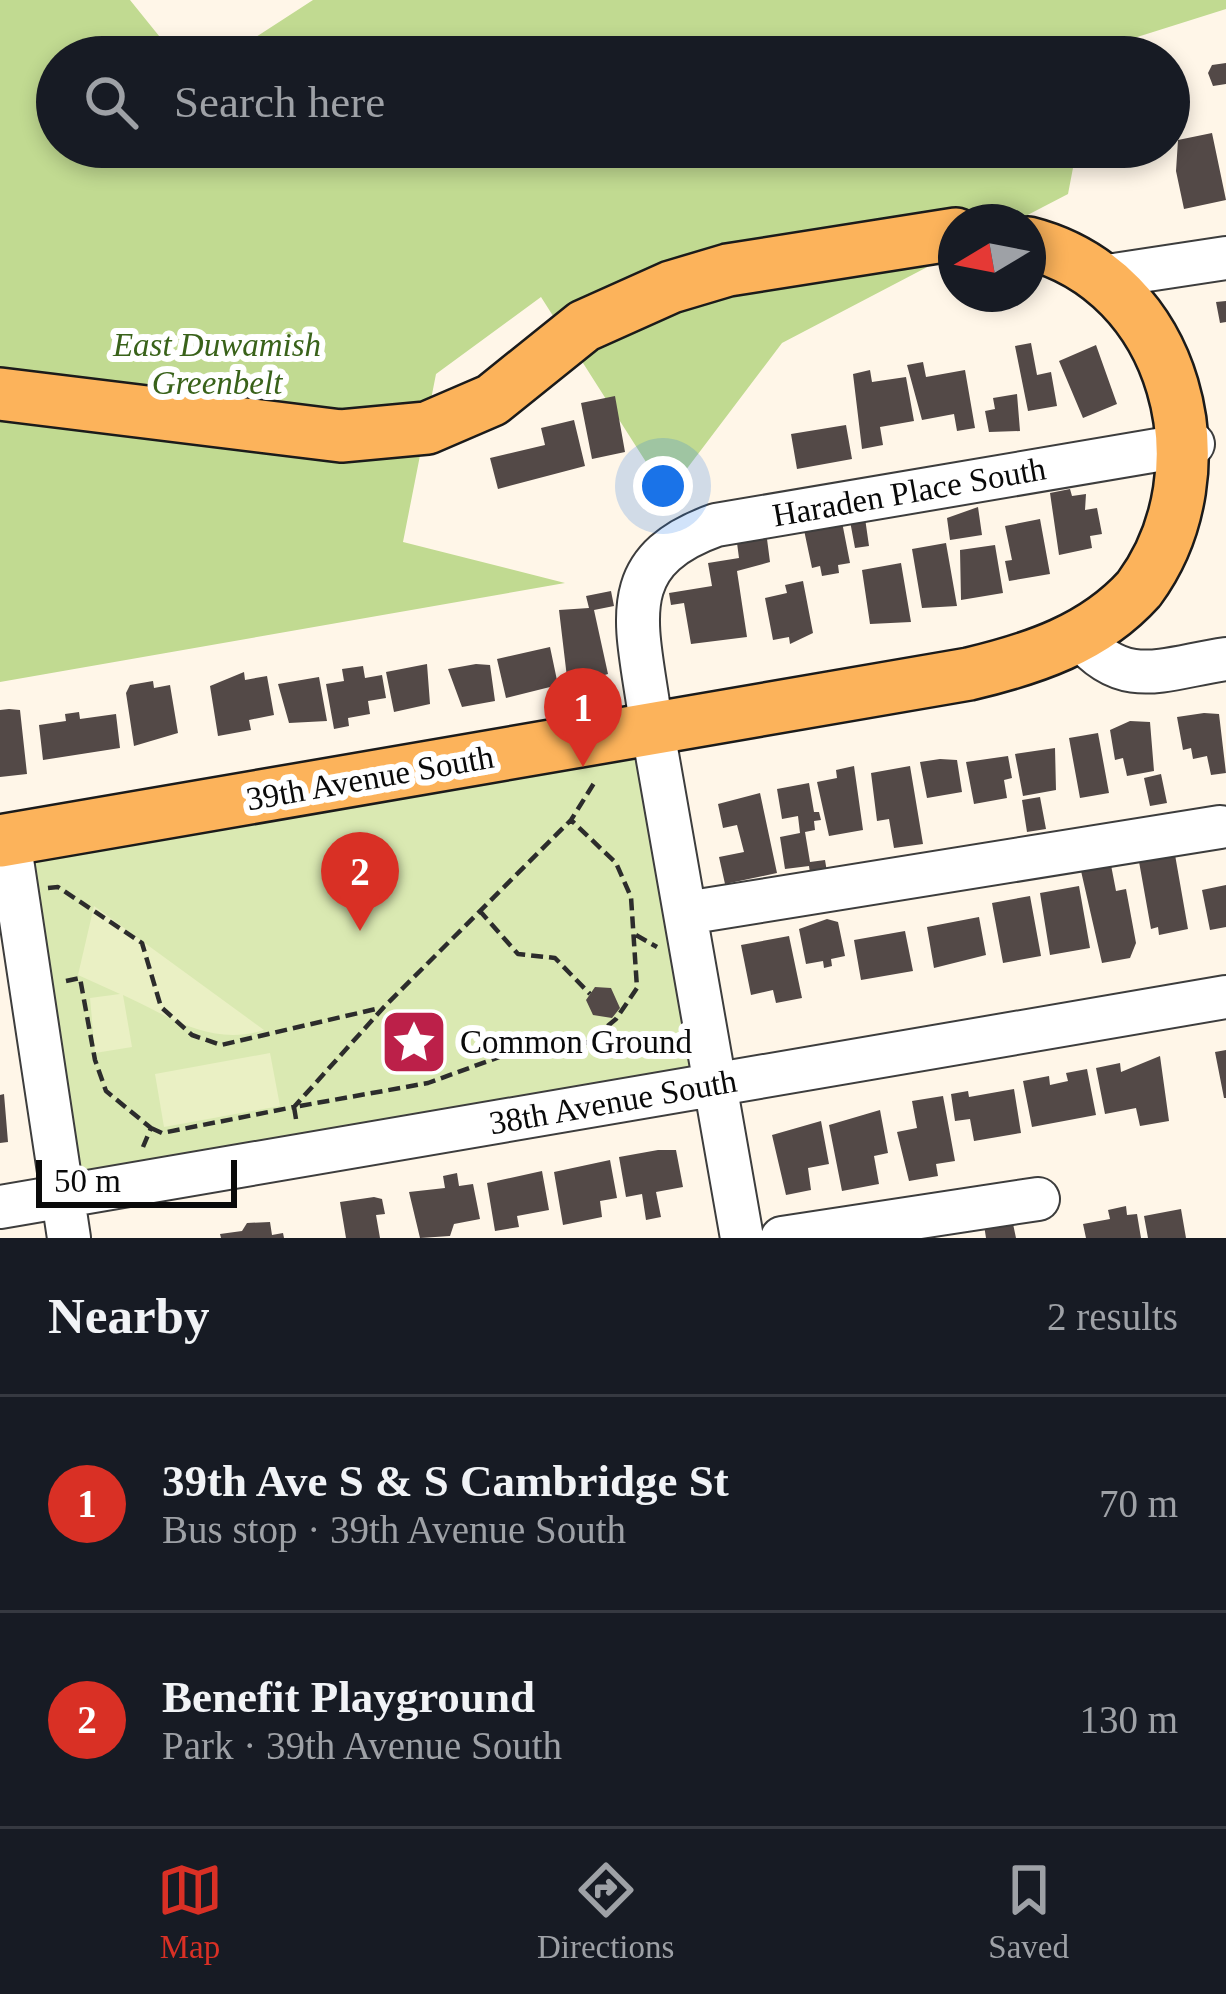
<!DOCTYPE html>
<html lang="en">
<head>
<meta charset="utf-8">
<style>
	body { margin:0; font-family:Georgia,serif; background:#242831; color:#f1f3f6 }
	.compass { position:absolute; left:938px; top:204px; width:108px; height:108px; border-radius:50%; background:#171b24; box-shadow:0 6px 18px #0003; rotate:260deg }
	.scale { position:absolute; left:36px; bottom:30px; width:201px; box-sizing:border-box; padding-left:12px; border:6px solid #0a0a0a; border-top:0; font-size:33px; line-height:42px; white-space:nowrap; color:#0a0a0a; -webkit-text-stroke:9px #fff; paint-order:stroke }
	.you { position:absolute; left:663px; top:486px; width:42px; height:42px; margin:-30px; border:9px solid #fff; border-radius:50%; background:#1a73e8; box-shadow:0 0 0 18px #1a73e833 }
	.badge { display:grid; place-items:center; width:78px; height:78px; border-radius:50%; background:#d93025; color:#fff; font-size:39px; font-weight:700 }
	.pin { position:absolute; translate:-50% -99px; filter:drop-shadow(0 3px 6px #0008) }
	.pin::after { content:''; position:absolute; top:63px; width:42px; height:36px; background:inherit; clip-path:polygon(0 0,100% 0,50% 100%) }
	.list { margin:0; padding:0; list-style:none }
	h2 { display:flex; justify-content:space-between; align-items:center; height:156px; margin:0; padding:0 48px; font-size:51px }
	h2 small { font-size:39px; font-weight:400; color:#9ea1a6 }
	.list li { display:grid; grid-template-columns:78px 1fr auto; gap:36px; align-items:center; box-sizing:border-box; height:216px; padding:0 48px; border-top:3px solid #363941 }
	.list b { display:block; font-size:45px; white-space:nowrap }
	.list p { margin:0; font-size:39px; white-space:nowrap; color:#9ea1a6 }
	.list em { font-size:39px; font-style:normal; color:#9ea1a6 }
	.icon { flex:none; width:66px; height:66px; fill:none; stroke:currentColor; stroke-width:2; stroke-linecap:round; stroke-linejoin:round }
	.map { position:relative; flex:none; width:1226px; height:1238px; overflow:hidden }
	.search { position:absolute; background:#171b24; box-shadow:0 6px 18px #0003; left:36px; right:36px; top:36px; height:132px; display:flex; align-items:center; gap:30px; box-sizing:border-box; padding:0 42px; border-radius:66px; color:#9ea1a6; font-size:45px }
	.sheet { height:588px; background:#171b24 }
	nav { display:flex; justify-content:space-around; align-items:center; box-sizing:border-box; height:168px; border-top:3px solid #363941; background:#171b24; font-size:33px; color:#9ea1a6 }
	nav a { display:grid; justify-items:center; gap:6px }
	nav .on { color:#d93025 }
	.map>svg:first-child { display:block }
	.green { fill:#dae9b2 }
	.forest { fill:#c1da91 }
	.pitch { fill:#eaf0c4 }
	.building { fill:#534947 }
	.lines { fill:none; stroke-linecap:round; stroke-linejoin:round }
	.minor-casing { stroke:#3d3d3d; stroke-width:46 }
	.major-casing { stroke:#1b1b1b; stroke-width:56 }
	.path { stroke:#2c2c2c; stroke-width:4.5; stroke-dasharray:12 6; stroke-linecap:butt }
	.minor { stroke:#fff; stroke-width:42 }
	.major { stroke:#fcb35b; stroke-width:51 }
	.labels { text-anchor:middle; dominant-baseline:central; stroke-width:12; stroke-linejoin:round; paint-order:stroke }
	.park-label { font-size:33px; font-style:italic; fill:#39621a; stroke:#fff }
	.street-label { font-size:33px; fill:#0a0a0a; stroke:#fff }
	.poi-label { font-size:33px; fill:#0a0a0a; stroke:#fff; text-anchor:start }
</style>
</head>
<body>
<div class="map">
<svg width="1226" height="1238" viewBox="0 0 1226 1238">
	<rect width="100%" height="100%" fill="#fff6e8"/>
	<path class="green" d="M 653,724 L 715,1065 L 64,1177 L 20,837 Z"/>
	<path class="forest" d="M 0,0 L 130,0 L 176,57 L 57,57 L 57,147 L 1077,147 L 1068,194 L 1014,222 L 956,222 L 956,252 L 782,343 L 667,495 L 541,297 L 436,374 L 403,542 L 565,583 L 0,682 Z
		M 313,0 L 1226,0 L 1226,9 L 1096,50 L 1094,57 L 225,57 Z"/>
	<path class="pitch" d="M 94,906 L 264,1030 C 211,1047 171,1017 123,995 L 132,1047 L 95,1053 L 90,998 L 120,994 L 78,975 Z
		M 270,1053 L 280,1106 L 164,1127 L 155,1074 Z"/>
	<path class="building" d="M 1226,63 L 1226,84 L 1213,86 L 1208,73 L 1212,65 Z
		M 1212,133 L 1226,200 L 1184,209 L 1176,171 L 1178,140 Z
		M 1226,301 L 1226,322 L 1220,323 L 1216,302 Z
		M 1031,343 L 1037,375 L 1051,372 L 1057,406 L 1028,411 L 1015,346 Z
		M 1096,345 L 1117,404 L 1083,418 L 1059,361 Z
		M 923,362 L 926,377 L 965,370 L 975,428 L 957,431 L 954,414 L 922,420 L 907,365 Z
		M 870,370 L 872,382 L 906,377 L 914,421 L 880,427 L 883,445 L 862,449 L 853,374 Z
		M 1017,394 L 1020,431 L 989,432 L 985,411 L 995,409 L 993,398 Z
		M 615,396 L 625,452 L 592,459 L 581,403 Z
		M 574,420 L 585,466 L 498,489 L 490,458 L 545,445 L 541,428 Z
		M 846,425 L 852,459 L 797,469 L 791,434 Z
		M 1070,489 L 1072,496 L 1086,494 L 1085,510 L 1097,508 L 1102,534 L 1090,536 L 1092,548 L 1059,555 L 1050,493 Z
		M 978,507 L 982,535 L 950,540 L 947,518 Z
		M 865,518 L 869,546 L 855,548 L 850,521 Z
		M 1040,519 L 1050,574 L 1009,581 L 1005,561 L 1012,560 L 1005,526 Z
		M 842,522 L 850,563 L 838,565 L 839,573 L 822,576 L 820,566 L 812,568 L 804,530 Z
		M 767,539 L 770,562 L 737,571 L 747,637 L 691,644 L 684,603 L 671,605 L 669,593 L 712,586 L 708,563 L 739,558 L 737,543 Z
		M 946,543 L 957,606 L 922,608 L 912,549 Z
		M 995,545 L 1003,593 L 961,600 L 960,550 Z
		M 901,563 L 911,622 L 870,624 L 862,570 Z
		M 803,581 L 813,633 L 790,644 L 789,637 L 773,640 L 765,598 L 787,593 L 785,585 Z
		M 611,591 L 614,606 L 594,610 L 608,674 L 568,686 L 559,610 L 589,608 L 586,596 Z
		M 550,647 L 558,685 L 506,698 L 497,659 Z
		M 427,664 L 430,704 L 394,712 L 386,672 Z
		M 476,664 L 490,665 L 495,701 L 462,707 L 448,669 Z
		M 363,666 L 365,678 L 382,675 L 386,698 L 368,701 L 370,714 L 348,718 L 349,726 L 334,729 L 326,684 L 344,681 L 342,669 Z
		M 244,672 L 245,680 L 267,676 L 274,715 L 249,720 L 251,730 L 218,736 L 210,686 Z
		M 319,677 L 327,721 L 289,723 L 278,684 Z
		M 153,681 L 154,688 L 170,685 L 178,733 L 134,746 L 126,693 L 130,685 Z
		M 9,709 L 20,710 L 27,774 L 0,777 L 0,710 Z
		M 79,712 L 80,719 L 116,714 L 120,748 L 43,760 L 39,725 L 66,721 L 65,714 Z
		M 1204,713 L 1219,714 L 1226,773 L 1211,775 L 1207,756 L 1193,759 L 1191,748 L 1183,750 L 1177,717 Z
		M 1130,721 L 1150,722 L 1154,771 L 1127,776 L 1123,758 L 1115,760 L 1110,730 Z
		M 1098,733 L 1109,793 L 1080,798 L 1069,738 Z
		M 1055,748 L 1056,790 L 1023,796 L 1015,754 Z
		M 1008,756 L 1012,778 L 1004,780 L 1007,798 L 974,804 L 966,762 Z
		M 940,759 L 957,760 L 962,792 L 927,798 L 920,762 Z
		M 854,766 L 863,830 L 829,836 L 817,782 L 837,778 L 836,770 Z
		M 910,766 L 923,844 L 894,848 L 889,819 L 877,821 L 871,773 Z
		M 1161,774 L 1167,803 L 1150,806 L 1144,778 Z
		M 809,783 L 814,812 L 819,812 L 821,820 L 814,821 L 815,830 L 805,832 L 810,862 L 825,860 L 828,878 L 811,880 L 809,866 L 785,869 L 780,837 L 800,833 L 798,816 L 782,819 L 777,789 Z
		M 760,793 L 777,873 L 725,884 L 719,857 L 744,852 L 737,825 L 723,828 L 718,804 Z
		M 1040,797 L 1046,829 L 1027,832 L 1022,800 Z
		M 1174,849 L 1188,929 L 1159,935 L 1158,927 L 1151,929 L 1138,856 Z
		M 1111,865 L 1116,891 L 1126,889 L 1136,943 L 1130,958 L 1102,963 L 1081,871 Z
		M 1226,885 L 1226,927 L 1210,930 L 1202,890 Z
		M 1079,886 L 1090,948 L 1050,955 L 1040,893 Z
		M 1030,896 L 1041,956 L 1003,963 L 992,903 Z
		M 979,917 L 986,955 L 934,968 L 927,927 Z
		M 827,919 L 838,922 L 845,956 L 831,959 L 832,966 L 824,968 L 823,961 L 806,964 L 799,929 Z
		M 905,931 L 913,971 L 861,980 L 854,940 Z
		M 789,936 L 802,998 L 776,1003 L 773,990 L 751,995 L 741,945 Z
		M 595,987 L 611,988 L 620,1008 L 612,1018 L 593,1015 L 586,1000 Z
		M 1226,1050 L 1226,1098 L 1224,1098 L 1215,1052 Z
		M 1160,1056 L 1169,1121 L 1140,1126 L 1136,1108 L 1105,1114 L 1096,1068 L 1120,1063 L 1121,1072 Z
		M 1087,1069 L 1096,1115 L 1032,1127 L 1023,1081 L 1049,1076 L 1050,1085 L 1068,1081 L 1066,1073 Z
		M 1014,1089 L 1021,1133 L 974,1141 L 970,1119 L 955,1121 L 951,1094 L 968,1091 L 969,1097 Z
		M 4,1094 L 8,1142 L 0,1143 L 0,1095 Z
		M 943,1096 L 955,1161 L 936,1164 L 938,1176 L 909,1181 L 897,1132 L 917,1128 L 912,1101 Z
		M 880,1110 L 888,1153 L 874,1156 L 879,1184 L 842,1191 L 829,1125 Z
		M 821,1121 L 829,1164 L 808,1168 L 811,1190 L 786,1195 L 772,1135 Z
		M 658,1150 L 676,1150 L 683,1187 L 656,1192 L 661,1217 L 646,1220 L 642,1194 L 626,1197 L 619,1157 Z
		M 610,1160 L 617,1198 L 600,1201 L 602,1217 L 563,1225 L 554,1172 Z
		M 542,1171 L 549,1210 L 517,1216 L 519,1227 L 495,1231 L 487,1183 Z
		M 457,1173 L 459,1186 L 473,1184 L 480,1219 L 454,1224 L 450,1236 L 420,1238 L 409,1192 L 445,1188 L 443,1176 Z
		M 374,1197 L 382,1199 L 385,1214 L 376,1215 L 380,1238 L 346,1238 L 340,1202 Z
		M 1126,1206 L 1127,1215 L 1137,1214 L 1141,1238 L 1086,1238 L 1083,1224 L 1110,1219 L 1108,1210 Z
		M 1181,1209 L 1186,1238 L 1148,1238 L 1144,1216 Z
		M 1012,1219 L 1016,1238 L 986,1238 L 984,1225 Z
		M 270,1222 L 272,1235 L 283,1233 L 284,1238 L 221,1238 L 220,1234 L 242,1231 L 247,1223 Z"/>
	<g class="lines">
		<g class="minor-casing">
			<path id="minor" d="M 1101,277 L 1226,258
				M 1080,637 C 1124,691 1164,668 1226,659
				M 9,840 L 69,1238
				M 686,913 L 1220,827
				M 0,1207 L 1226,997
				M 742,1238 L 648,703 C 635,617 618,560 716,525 L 1193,444
				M 782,1238 L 1038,1199"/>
		</g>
		<g class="major-casing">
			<path id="major" d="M 0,394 L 341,436 L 427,428 L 492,400 L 584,326 L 671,287 L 728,270 L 956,234
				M 0,841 L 969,674 C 1032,659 1094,639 1139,589 C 1226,471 1178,281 1028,243"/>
		</g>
		<path class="path" d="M 48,888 L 58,887 L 142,943 L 161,1007 L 192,1035 L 221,1045 L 380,1008
			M 479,910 L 518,954 L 555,958 L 590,994
			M 636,935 L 657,947
			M 66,981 L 80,978 L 95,1060 L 106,1091 L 151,1128 L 143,1147
			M 296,1119 L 294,1107 L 428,1083 L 524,1048 L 554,1053 L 588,1042 L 616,1019 L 637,988 L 631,897 L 616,863 L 571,820
			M 151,1128 L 162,1133 L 294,1107 L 384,1007 L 571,820 L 596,780"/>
		<use href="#minor" class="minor"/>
		<use href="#major" class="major"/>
	</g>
	<defs>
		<g id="sight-square" transform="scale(3.45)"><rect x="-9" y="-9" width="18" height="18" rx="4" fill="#bc2049" stroke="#fff"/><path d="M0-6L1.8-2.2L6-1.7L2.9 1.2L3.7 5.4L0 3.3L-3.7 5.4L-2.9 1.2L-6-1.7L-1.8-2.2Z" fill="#fff"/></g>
	</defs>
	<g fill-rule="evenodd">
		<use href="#sight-square" x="414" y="1042"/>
	</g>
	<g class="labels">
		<g class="park-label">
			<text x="217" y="345">East Duwamish<tspan x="217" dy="38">Greenbelt</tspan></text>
		</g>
		<g class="street-label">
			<text transform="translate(909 492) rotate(-10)">Haraden Place South</text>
			<text transform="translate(370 778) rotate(-10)">39th Avenue South</text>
			<text transform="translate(613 1102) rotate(-10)">38th Avenue South</text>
		</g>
		<g class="poi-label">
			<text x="460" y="1042">Common Ground</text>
		</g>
	</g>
</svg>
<svg class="compass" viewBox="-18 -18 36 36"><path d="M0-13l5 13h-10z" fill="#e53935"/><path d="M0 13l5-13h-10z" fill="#9ea1a6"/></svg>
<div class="scale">50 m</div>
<div class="you"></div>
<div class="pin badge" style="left:583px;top:767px">1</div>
<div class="pin badge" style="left:360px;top:931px">2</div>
<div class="search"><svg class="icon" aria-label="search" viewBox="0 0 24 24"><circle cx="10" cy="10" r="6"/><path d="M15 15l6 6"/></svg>Search here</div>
</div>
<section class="sheet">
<h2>Nearby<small>2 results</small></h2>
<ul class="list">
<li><span class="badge">1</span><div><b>39th Ave S &amp; S Cambridge St</b><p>Bus stop · 39th Avenue South</p></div><em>70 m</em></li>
<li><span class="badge">2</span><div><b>Benefit Playground</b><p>Park · 39th Avenue South</p></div><em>130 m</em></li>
</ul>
</section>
<nav>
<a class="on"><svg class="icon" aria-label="map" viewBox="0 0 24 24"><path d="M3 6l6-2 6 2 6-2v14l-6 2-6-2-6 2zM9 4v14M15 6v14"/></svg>Map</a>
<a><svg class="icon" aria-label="directions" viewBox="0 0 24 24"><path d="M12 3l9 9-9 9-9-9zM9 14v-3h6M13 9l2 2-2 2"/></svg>Directions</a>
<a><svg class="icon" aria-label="saved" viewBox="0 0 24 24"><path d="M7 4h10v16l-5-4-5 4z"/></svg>Saved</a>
</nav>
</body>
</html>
